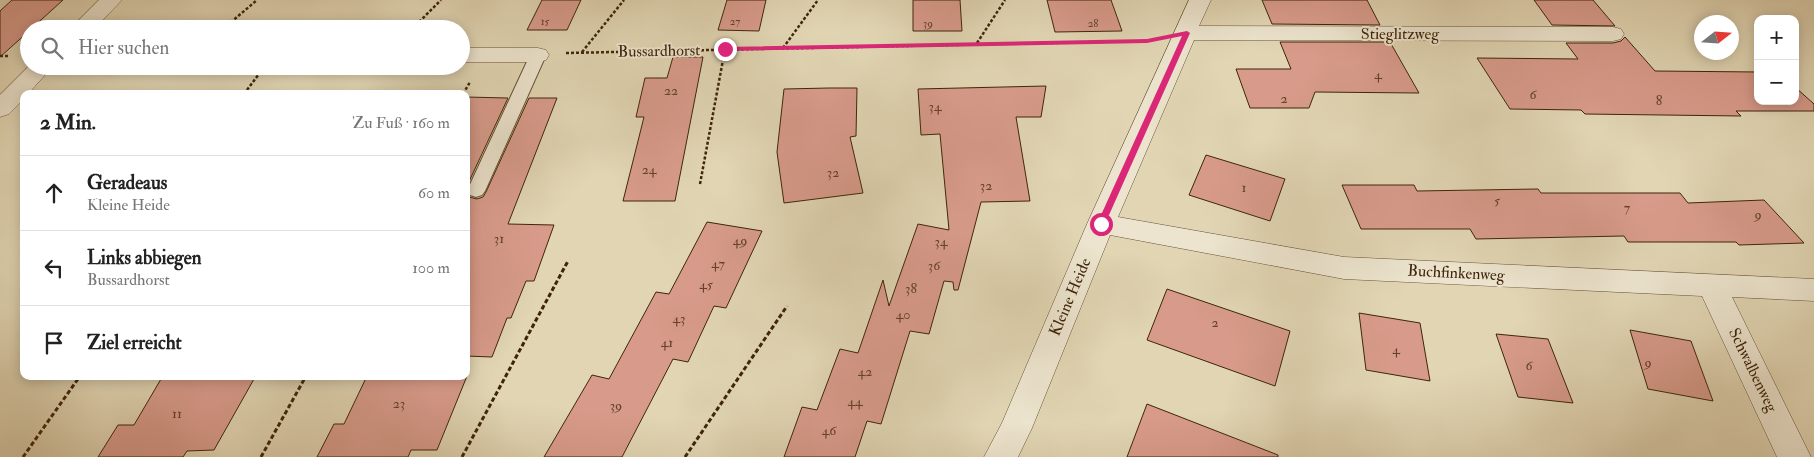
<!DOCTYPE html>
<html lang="de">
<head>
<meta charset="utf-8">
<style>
	body { margin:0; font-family:"IM FELL Double Pica",serif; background:#f6f6f6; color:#222 }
	.controls { position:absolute; right:15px; top:15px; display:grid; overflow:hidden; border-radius:10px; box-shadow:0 2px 12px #0003 }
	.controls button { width:45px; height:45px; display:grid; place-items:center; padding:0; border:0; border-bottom:1px solid #e0e0e0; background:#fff; color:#222; font:25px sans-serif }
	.compass { position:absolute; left:1694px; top:15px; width:45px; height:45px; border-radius:50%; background:#fff; box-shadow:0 2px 12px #0003; rotate:73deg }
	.stop { position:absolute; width:15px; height:15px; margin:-11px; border:4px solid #db2777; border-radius:50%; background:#fff }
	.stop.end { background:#db2777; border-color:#fff; box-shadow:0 1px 5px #0008 }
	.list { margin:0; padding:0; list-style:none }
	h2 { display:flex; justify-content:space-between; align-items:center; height:65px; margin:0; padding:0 20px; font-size:21px }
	h2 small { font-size:16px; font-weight:400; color:#767676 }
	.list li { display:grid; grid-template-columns:32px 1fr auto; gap:15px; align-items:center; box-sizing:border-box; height:75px; padding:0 20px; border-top:1px solid #e0e0e0 }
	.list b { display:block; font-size:19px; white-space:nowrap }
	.list p { margin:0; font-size:16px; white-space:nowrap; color:#767676 }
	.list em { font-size:16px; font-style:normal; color:#767676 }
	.icon { flex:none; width:28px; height:28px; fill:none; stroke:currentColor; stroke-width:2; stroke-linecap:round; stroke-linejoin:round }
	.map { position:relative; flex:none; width:1814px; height:457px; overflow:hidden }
	.search { position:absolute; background:#fff; box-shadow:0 2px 12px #0003; left:20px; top:20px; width:450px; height:55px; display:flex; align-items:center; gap:12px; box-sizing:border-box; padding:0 18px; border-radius:28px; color:#767676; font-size:19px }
	.panel { position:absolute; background:#fff; box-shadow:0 2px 12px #0003; left:20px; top:90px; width:450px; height:290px; border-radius:10px }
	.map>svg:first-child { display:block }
	.building { fill:#d89b8b; stroke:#3e250a }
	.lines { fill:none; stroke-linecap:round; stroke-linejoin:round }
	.service-casing { stroke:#675134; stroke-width:2 }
	.minor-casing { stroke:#675134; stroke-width:1 }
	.path-far1 { stroke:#3e250a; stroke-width:2.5; stroke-dasharray:3 2; stroke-linecap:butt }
	.path { stroke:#3e250a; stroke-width:3; stroke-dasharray:4.5 2.5; stroke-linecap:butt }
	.service { fill:#ece4ce; fill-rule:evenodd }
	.minor { fill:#ece4ce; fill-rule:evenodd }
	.route { fill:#db2777 }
	.labels { text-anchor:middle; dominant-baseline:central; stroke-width:4; stroke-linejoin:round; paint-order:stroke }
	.far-number-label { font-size:11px; fill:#64422a }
	.number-label { font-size:14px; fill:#64422a }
	.street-label { font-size:16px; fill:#3e250a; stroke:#ece4ce }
</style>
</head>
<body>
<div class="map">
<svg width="1814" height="457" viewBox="0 0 1814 457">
	<rect width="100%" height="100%" fill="#e1d5b3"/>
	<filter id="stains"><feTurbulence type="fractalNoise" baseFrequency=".004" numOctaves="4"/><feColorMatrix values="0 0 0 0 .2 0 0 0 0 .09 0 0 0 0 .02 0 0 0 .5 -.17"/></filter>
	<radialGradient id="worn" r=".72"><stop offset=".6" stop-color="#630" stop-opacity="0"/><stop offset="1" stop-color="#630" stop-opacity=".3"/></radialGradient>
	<path class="building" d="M 12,0 L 63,0 L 31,29 L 29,29 L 29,31 L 0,57 L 0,11 Z
		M 542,0 L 581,0 L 567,30 L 527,30 Z
		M 727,0 L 766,0 L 759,31 L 718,30 Z
		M 913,0 L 960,0 L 962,31 L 913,31 Z
		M 1047,0 L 1111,0 L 1122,31 L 1055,32 Z
		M 1262,0 L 1367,0 L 1380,25 L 1272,24 Z
		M 1534,0 L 1593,0 L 1615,26 L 1552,25 Z
		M 1625,37 L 1655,71 L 1758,72 L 1758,101 L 1795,101 L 1795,87 L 1814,104 L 1814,111 L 1736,111 L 1741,116 L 1585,114 L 1581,110 L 1510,109 L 1477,58 L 1578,59 L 1566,43 L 1613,43 L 1621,41 Z
		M 1280,42 L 1390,42 L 1419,93 L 1315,92 L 1309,108 L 1250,108 L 1236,69 L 1291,69 Z
		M 673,57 L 703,57 L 675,201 L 623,201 L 644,117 L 636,117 L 645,78 L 667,78 Z
		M 1046,86 L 1041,117 L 1016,117 L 1030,201 L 981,202 L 958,290 L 954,290 L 953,282 L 944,281 L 929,334 L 910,331 L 881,424 L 867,421 L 855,457 L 784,457 L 802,407 L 817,410 L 840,349 L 858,353 L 883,280 L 889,306 L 918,224 L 949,230 L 940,134 L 921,135 L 918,89 Z
		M 829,88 L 857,88 L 856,136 L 850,137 L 863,193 L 784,203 L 777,152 L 784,89 Z
		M 466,97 L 508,98 L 466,188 Z
		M 529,98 L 557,98 L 508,224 L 554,225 L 534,281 L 526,281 L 511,318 L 507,318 L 492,357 L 466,356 L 466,193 L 469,197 L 477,199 L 483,197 L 486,192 Z
		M 1206,155 L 1285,179 L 1270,221 L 1189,195 Z
		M 1342,185 L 1414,185 L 1417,191 L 1538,189 L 1541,193 L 1680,193 L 1688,203 L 1764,200 L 1804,243 L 1739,245 L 1736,242 L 1628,242 L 1624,236 L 1476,239 L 1470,229 L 1361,229 Z
		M 707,222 L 762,231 L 726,308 L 714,306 L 688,362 L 673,359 L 622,457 L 544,457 L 592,375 L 609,379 L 656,292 L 669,294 Z
		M 1167,289 L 1290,331 L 1275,386 L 1147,340 Z
		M 1359,313 L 1420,323 L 1430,381 L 1366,370 Z
		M 1630,330 L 1691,341 L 1713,401 L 1648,389 Z
		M 1496,334 L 1548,339 L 1573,403 L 1518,397 Z
		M 173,376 L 243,376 L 242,379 L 254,379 L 214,450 L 187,451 L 183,457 L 98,457 L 118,425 L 134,425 L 161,379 L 172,379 Z
		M 367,376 L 467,376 L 437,450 L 411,450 L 408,457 L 317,457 L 334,424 L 344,424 Z
		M 1147,404 L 1278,455 L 1278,457 L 1127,457 Z"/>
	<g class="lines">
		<g class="service-casing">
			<path id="service" d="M 538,50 L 544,52 L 546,55 L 485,191 L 482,195 L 476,197 L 470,195 L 467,191 L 530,55 L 532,52 Z"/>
		</g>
		<g class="minor-casing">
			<path id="minor" d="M 99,0 L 122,0 L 94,29 L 70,29 Z
				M 1189,0 L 1211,0 L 1199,26 L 1613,27 L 1621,29 L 1624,34 L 1621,39 L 1613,41 L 1194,40 L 1118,217 L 1344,257 L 1814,279 L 1814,301 L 1732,297 L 1811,457 L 1777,457 L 1702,296 L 1344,279 L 1110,235 L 1032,428 L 1018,457 L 984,457 L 1002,423 L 1087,224 Z
				M 461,48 L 538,48 L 546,50 L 549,55 L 546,60 L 538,62 L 461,62 Z
				M 29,66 L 53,66 L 28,94 L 24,94 L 24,99 L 9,114 L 0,117 L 0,95 Z"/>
		</g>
		<path class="path-far1" d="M 223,29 L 257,0
			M 412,29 L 441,0
			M 977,43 L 1005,0
			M 783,48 L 818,0
			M 582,52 L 624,0
			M 566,53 L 1147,41
			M 0,56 L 8,56
			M 244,94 L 265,66
			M 463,94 L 470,82
			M 700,184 L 725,49"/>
		<path class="path" d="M 23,457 L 80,376
			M 261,457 L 306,376
			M 462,457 L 568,261
			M 685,457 L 787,306"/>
		<use href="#service" class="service"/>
		<use href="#minor" class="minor"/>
	</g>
	<path class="route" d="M 1187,31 L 1190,33 L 1105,224 L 1101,227 L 1097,224 L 1182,36 L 1147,43 L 725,51 L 722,49 L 725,47 L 1147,39 Z"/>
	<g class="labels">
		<g class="far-number-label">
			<text x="545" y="21">15</text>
			<text x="735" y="21">27</text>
			<text x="928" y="23">39</text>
			<text x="1093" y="23">28</text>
		</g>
		<g class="number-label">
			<text x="1378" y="74">4</text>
			<text x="671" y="90">22</text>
			<text x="1533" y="94">6</text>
			<text x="1284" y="98">2</text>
			<text x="1659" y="100">8</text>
			<text x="935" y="106">34</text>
			<text x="649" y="169">24</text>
			<text x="833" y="172">32</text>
			<text x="986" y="185">32</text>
			<text x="1244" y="187">1</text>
			<text x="1497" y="200">5</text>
			<text x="1627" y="207">7</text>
			<text x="1758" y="214">9</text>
			<text x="499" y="238">31</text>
			<text x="740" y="240">49</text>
			<text x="941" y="241">34</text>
			<text x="718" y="263">47</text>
			<text x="934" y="265">36</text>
			<text x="706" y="284">45</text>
			<text x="911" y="288">38</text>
			<text x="903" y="314">40</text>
			<text x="679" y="318">43</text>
			<text x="1215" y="322">2</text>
			<text x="667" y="342">41</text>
			<text x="1396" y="349">4</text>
			<text x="1648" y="362">9</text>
			<text x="1529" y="365">6</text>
			<text x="865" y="371">42</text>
			<text x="855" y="401">44</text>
			<text x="399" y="403">23</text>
			<text x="616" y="405">39</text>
			<text x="177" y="413">11</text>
			<text x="829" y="430">46</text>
		</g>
		<g class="street-label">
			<text x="1400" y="34">Stieglitzweg</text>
			<text transform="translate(659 51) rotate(-1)">Bussardhorst</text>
			<text transform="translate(1456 273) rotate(3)">Buchfinkenweg</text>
			<text transform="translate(1070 297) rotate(-67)">Kleine Heide</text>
			<text transform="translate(1753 370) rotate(64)">Schwalbenweg</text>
		</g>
	</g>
	<rect width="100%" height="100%" filter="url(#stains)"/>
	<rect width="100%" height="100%" fill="url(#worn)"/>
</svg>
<div class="controls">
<button>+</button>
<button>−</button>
</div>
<svg class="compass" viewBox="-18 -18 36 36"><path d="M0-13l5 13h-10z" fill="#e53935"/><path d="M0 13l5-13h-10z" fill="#767676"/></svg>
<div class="stop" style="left:1101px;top:224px"></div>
<div class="stop end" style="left:725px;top:49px"></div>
<div class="search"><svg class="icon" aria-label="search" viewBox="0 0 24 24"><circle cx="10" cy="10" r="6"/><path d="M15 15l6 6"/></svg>Hier suchen</div>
<section class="panel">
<h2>2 Min.<small>Zu Fuß · 160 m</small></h2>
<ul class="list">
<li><svg class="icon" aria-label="ahead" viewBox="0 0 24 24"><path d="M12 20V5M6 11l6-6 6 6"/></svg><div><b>Geradeaus</b><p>Kleine Heide</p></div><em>60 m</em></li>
<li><svg class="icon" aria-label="left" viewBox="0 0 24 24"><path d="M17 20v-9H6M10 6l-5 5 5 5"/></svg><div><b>Links abbiegen</b><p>Bussardhorst</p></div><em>100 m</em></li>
<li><svg class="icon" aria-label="arrive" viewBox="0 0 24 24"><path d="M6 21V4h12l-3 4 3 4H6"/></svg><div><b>Ziel erreicht</b></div></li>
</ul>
</section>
</div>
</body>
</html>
